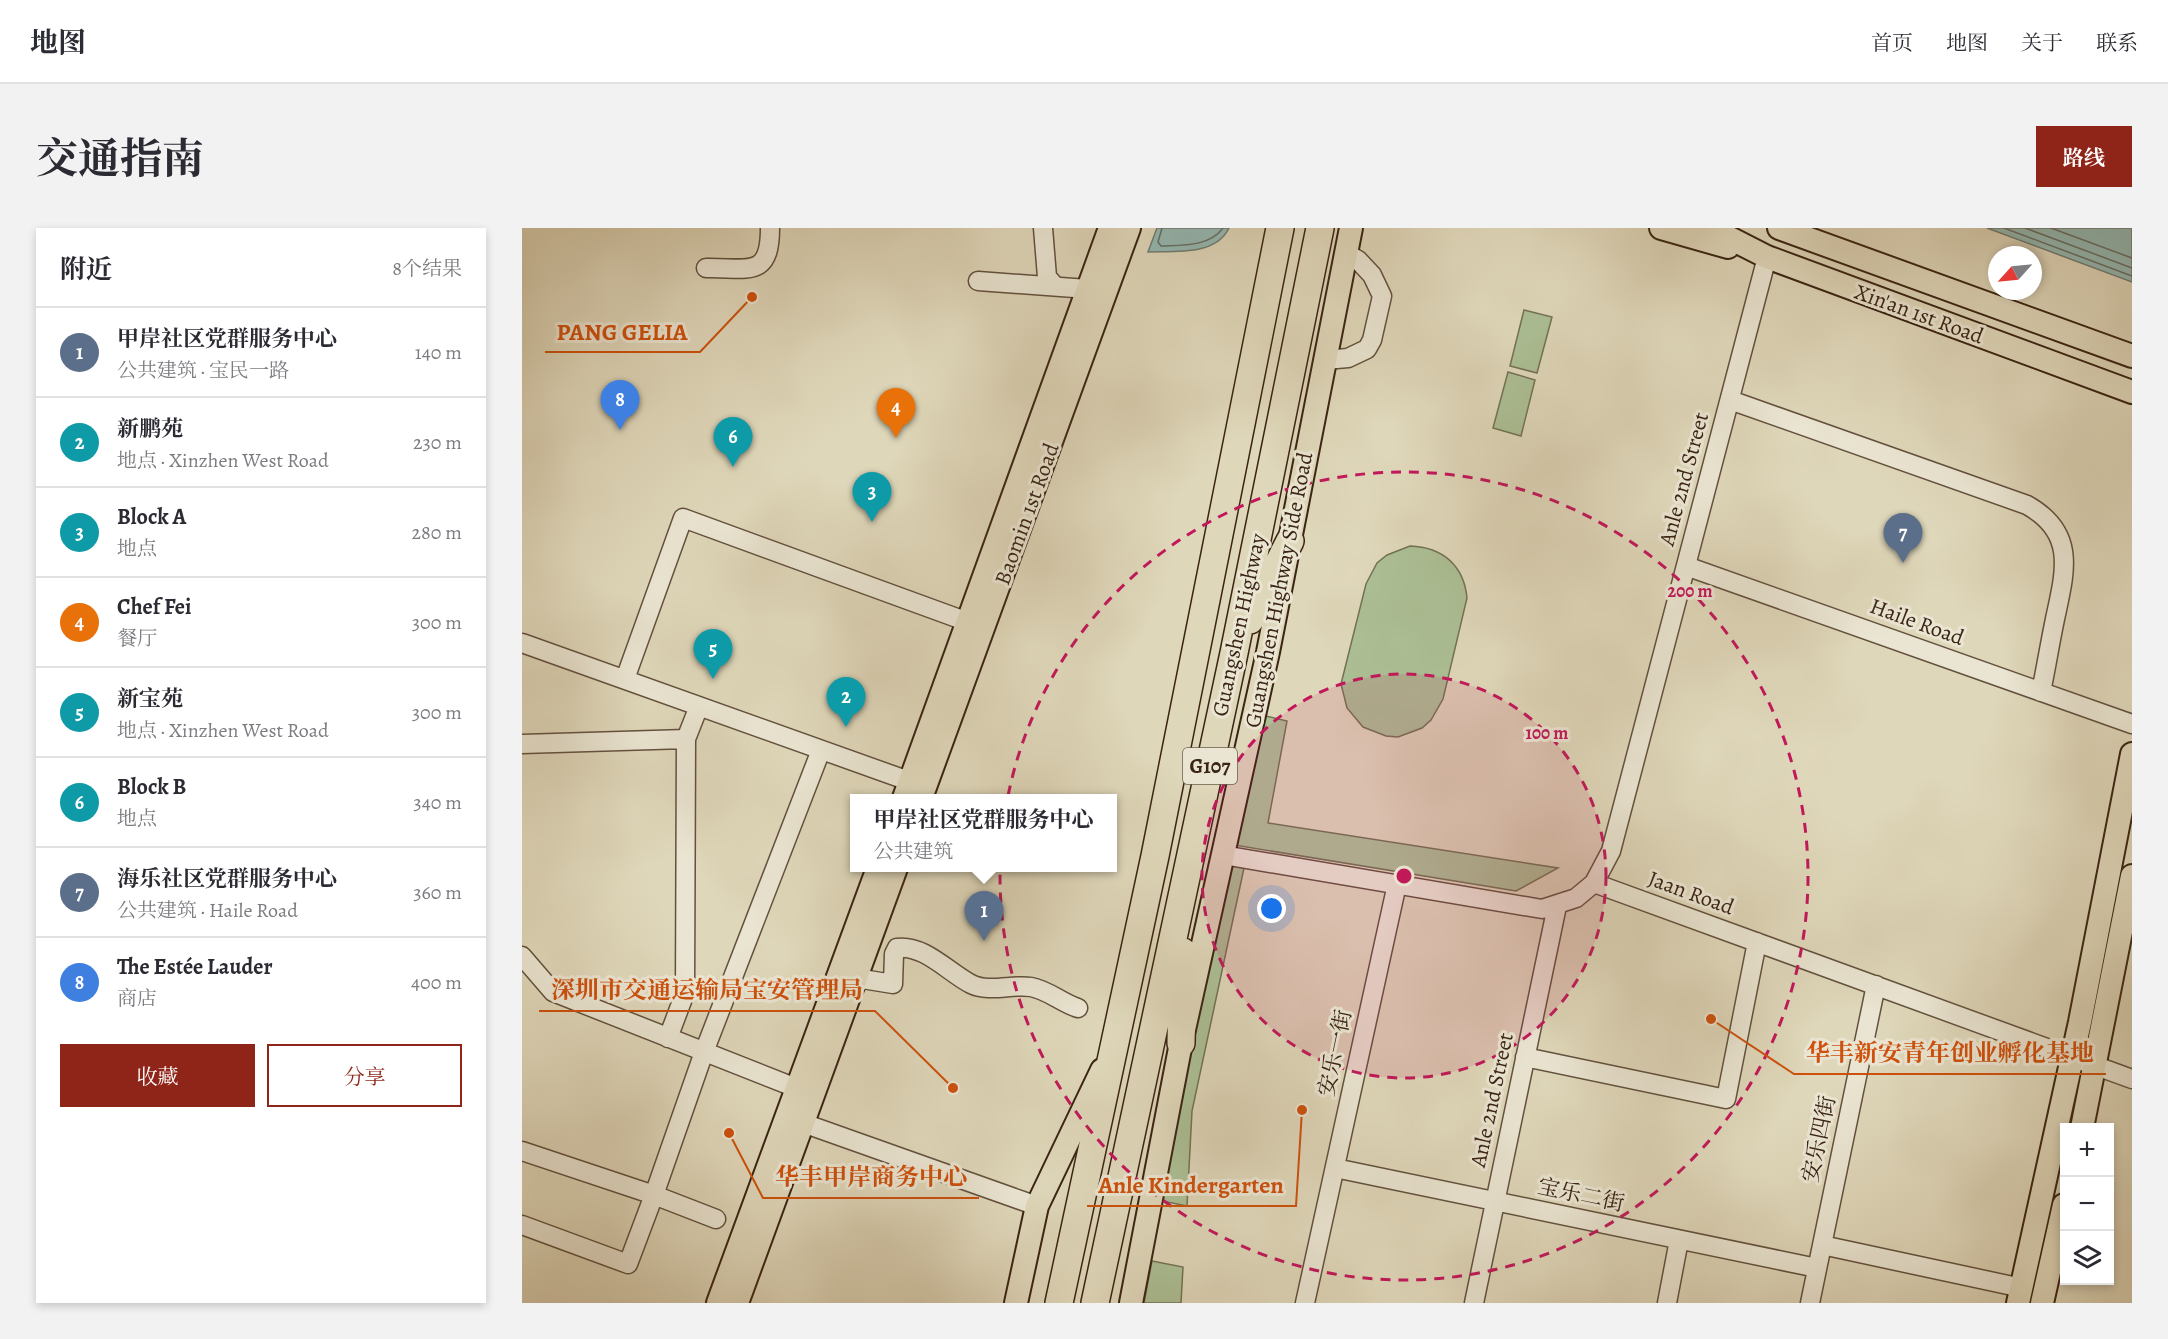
<!DOCTYPE html>
<html lang="zh">
<head>
<meta charset="utf-8">
<style>
	body { margin:0; font-family:Alegreya,"Noto Serif SC",serif; background:#f2f2f3; color:#2b2b33 }
	.controls { position:absolute; right:18px; bottom:18px; display:grid; overflow:hidden; border-radius:0px; box-shadow:0 3px 9px #0003 }
	.controls button { width:54px; height:54px; display:grid; place-items:center; padding:0; border:0; border-bottom:2px solid #e1e1e2; background:#fff; color:#2b2b33; font:30px sans-serif }
	.compass { position:absolute; left:1466px; top:18px; width:54px; height:54px; border-radius:50%; background:#fff; box-shadow:0 3px 9px #0003; rotate:243deg }
	.you { position:absolute; left:750px; top:681px; width:21px; height:21px; margin:-15px; border:4px solid #fff; border-radius:50%; background:#1a73e8; box-shadow:0 0 0 9px #1a73e833 }
	.badge { display:grid; place-items:center; width:39px; height:39px; border-radius:50%; background:#8f2418; color:#fff; font-size:20px; font-weight:700 }
	.pin { position:absolute; translate:-50% -50px; filter:drop-shadow(0 2px 3px #0008) }
	.pin::after { content:''; position:absolute; top:32px; width:21px; height:18px; background:inherit; clip-path:polygon(0 0,100% 0,50% 100%) }
	.popup { position:absolute; left:328px; top:566px; width:267px; height:78px; box-sizing:border-box; display:grid; place-content:center; border-radius:0px; background:#fff; filter:drop-shadow(0 2px 4px #0005); font-size:20px; white-space:nowrap; color:#7c7c81 }
	.popup b { font-size:22px; color:#2b2b33 }
	.popup::after { content:''; position:absolute; left:50%; top:100%; margin-left:-12px; border:12px solid transparent; border-top-color:#fff }
	.list { margin:0; padding:0; list-style:none }
	h2 { display:flex; justify-content:space-between; align-items:center; height:78px; margin:0; padding:0 24px; font-size:26px }
	h2 small { font-size:20px; font-weight:400; color:#7c7c81 }
	.list li { display:grid; grid-template-columns:39px 1fr auto; gap:18px; align-items:center; box-sizing:border-box; height:90px; padding:0 24px; border-top:2px solid #e1e1e2 }
	.list b { display:block; font-size:22px; white-space:nowrap }
	.list p { margin:0; font-size:20px; white-space:nowrap; color:#7c7c81 }
	.list em { font-size:20px; font-style:normal; color:#7c7c81 }
	.actions { display:flex; gap:12px; padding:18px 24px }
	.actions a { flex:1; padding:14px 0; border:2px solid #8f2418; border-radius:0px; text-align:center; font-size:21px; color:#8f2418 }
	.actions .main { background:#8f2418; color:#fff }
	.icon { flex:none; width:33px; height:33px; fill:none; stroke:currentColor; stroke-width:2; stroke-linecap:round; stroke-linejoin:round }
	.map { position:relative; flex:none; width:1610px; height:1075px; overflow:hidden; border-radius:0px }
	header { display:flex; align-items:center; gap:36px; box-sizing:border-box; height:84px; padding:0 30px; background:#fff; border-bottom:2px solid #e1e1e2 }
	header strong { font-size:28px }
	nav { display:flex; gap:33px; margin-inline-start:auto; font-size:21px }
	.intro { display:flex; align-items:center; justify-content:space-between; box-sizing:border-box; height:144px; padding:0 36px }
	h1 { margin:0; font-size:42px }
	.button { padding:15px 27px; border-radius:0px; background:#8f2418; color:#fff; font-size:21px; font-weight:700 }
	main { display:flex; gap:36px; padding:0 36px }
	aside { flex:1; background:#fff; border-radius:0px; box-shadow:0 3px 9px #0003 }
	.map>svg:first-child { display:block }
	.green { fill:#acbf95; stroke:#737254; stroke-width:1.5 }
	.water { fill:#94b9b4; stroke:#707d74; stroke-width:1.5 }
	.lines { fill:none; stroke-linecap:round; stroke-linejoin:round }
	.shore { stroke:#676e64; stroke-width:1.5 }
	.minor-casing { stroke:#63513e; stroke-width:21 }
	.major-casing { stroke:#3a2414; stroke-width:26 }
	.highway-casing { stroke:#3a2414; stroke-width:30 }
	.minor { stroke:#eae5d2; stroke-width:18 }
	.major { stroke:#dfd7ba; stroke-width:22 }
	.highway { stroke:#dfd7ba; stroke-width:27 }
	.ring { fill:none; stroke:#c2185b; stroke-width:3; stroke-dasharray:10 8 }
	.labels { text-anchor:middle; dominant-baseline:central; stroke-width:6; stroke-linejoin:round; paint-order:stroke }
	.shield { fill:#eae5d2; stroke:#6f5e4d; stroke-width:1.5 }
	.shield-label { font-size:21px; font-weight:bold; fill:#3a2414 }
	.street-label { font-size:22px; fill:#3a2414; stroke:#eae5d2 }
	.centre { fill:#c2185b; stroke:#eae5d2; stroke-width:3 }
	.ring-label { font-size:18px; text-anchor:middle; font-weight:bold; fill:#c2185b; stroke:#eae5d2; stroke-width:6; stroke-linejoin:round; paint-order:stroke }
	.leader { fill:none; stroke:#ce510d; stroke-width:2 }
	.callout-dot { fill:#ce510d; stroke:#eae5d2; stroke-width:2 }
	.callout-label { font-size:24px; text-anchor:middle; font-weight:bold; fill:#ce510d; stroke:#eae5d2; stroke-width:6; stroke-linejoin:round; paint-order:stroke }
</style>
</head>
<body>
<header>
<strong>地图</strong>
<nav><a>首页</a><a>地图</a><a>关于</a><a>联系</a></nav>
</header>
<div class="intro"><h1>交通指南</h1><a class="button">路线</a></div>
<main>
<aside>
<h2>附近<small>8个结果</small></h2>
<ul class="list">
<li><span class="badge" style="background:#5c6f8a">1</span><div><b>甲岸社区党群服务中心</b><p>公共建筑 · 宝民一路</p></div><em>140 m</em></li>
<li><span class="badge" style="background:#0f9aa8">2</span><div><b>新鹏苑</b><p>地点 · Xinzhen West Road</p></div><em>230 m</em></li>
<li><span class="badge" style="background:#0f9aa8">3</span><div><b>Block A</b><p>地点</p></div><em>280 m</em></li>
<li><span class="badge" style="background:#e8710a">4</span><div><b>Chef Fei</b><p>餐厅</p></div><em>300 m</em></li>
<li><span class="badge" style="background:#0f9aa8">5</span><div><b>新宝苑</b><p>地点 · Xinzhen West Road</p></div><em>300 m</em></li>
<li><span class="badge" style="background:#0f9aa8">6</span><div><b>Block B</b><p>地点</p></div><em>340 m</em></li>
<li><span class="badge" style="background:#5c6f8a">7</span><div><b>海乐社区党群服务中心</b><p>公共建筑 · Haile Road</p></div><em>360 m</em></li>
<li><span class="badge" style="background:#3f7fe0">8</span><div><b>The Estée Lauder</b><p>商店</p></div><em>400 m</em></li>
</ul>
<div class="actions"><a class="main">收藏</a><a>分享</a></div>
</aside>
<div class="map">
<svg width="1610" height="1075" viewBox="0 0 1610 1075">
	<rect width="100%" height="100%" fill="#dfd7ba"/>
	<filter id="stains"><feTurbulence type="fractalNoise" baseFrequency=".00333" numOctaves="4"/><feColorMatrix values="0 0 0 0 .2 0 0 0 0 .09 0 0 0 0 .02 0 0 0 .5 -.17"/></filter>
	<radialGradient id="worn" r=".72"><stop offset=".6" stop-color="#630" stop-opacity="0"/><stop offset="1" stop-color="#630" stop-opacity=".3"/></radialGradient>
	<path class="green" d="M 1002,82 L 1030,89 L 1015,145 L 988,138 Z
		M 986,144 L 1013,152 L 999,208 L 971,200 Z
		M 888,318 C 921,319 942,338 945,370 L 921,471 L 909,492 L 900,500 L 876,509 L 864,508 L 841,499 L 825,480 L 819,456 L 844,356 L 855,335 L 865,327 Z
		M 740,487 L 765,493 L 746,595 L 1036,640 L 994,663 L 712,617 Z
		M 707,637 L 722,640 L 670,883 L 665,978 L 640,973 L 669,814 Z
		M 630,1033 L 661,1039 L 659,1075 L 622,1075 Z"/>
	<path class="water" d="M 635,0 L 707,0 C 694,28 652,23 626,24 Z
		M 1465,0 L 1610,0 L 1610,54 Z"/>
	<g class="lines">
		<path class="shore" d="M 640,0 L 636,14 L 639,18 C 660,17 687,19 701,0
			M 1482,0 L 1610,48
			M 1503,0 L 1610,40
			M 1529,0 L 1610,30"/>
		<g class="minor-casing">
			<path id="minor" d="M 521,0 L 525,49 L 533,58
				M 184,40 C 225,39 248,52 248,0
				M 456,53 L 566,61
				M 803,132 L 826,130 L 845,121 L 850,112 L 860,68 L 850,47 L 836,32 L 824,25
				M 1208,172 L 1505,277 C 1555,305 1543,344 1533,391 C 1528,415 1524,440 1519,464
				M 1164,338 L 1610,496
				M 0,415 L 398,557
				M 103,451 L 161,290 L 446,394
				M 0,516 L 164,511
				M 701,627 L 1020,681 L 1054,670 L 1072,655 L 1610,851
				M 1072,655 L 1089,623 L 1245,29
				M 0,728 L 31,764 L 287,865
				M 334,750 L 371,756 L 372,726 L 375,720 C 402,716 427,745 449,756 C 467,765 490,756 509,759 C 526,762 540,775 556,780
				M 146,810 L 163,765 L 164,511 L 177,478
				M 1003,829 L 1204,871 L 1235,714
				M 281,895 L 515,978
				M 0,923 L 132,967 L 182,824 L 299,522
				M 813,940 L 1295,1040
				M 0,997 L 106,1036 L 132,967 L 194,991
				M 1300,1017 L 1500,1060
				M 783,1075 L 875,656
				M 952,1075 L 1035,678
				M 1145,1075 L 1157,1012
				M 1288,1075 L 1354,757"/>
		</g>
		<g class="major-casing">
			<path id="major" d="M 1139,0 L 1206,19
				M 1188,0 L 1245,29 L 1610,164
				M 1257,0 L 1610,128
				M 382,570 L 588,0
				M 399,570 L 607,0
				M 1560,900 L 1610,648
				M 196,1075 L 356,640
				M 215,1075 L 374,640
				M 494,1075 L 515,978 L 580,842
				M 609,1075 L 659,815 L 746,424 L 829,0
				M 1496,1075 L 1558,794 L 1610,526
				M 1520,1075 L 1542,977"/>
		</g>
		<g class="highway-casing">
			<path id="highway" d="M 728,392 L 768,313
				M 659,815 L 661,724
				M 537,1075 L 633,628 L 758,0
				M 573,1075 L 712,425 L 798,0"/>
		</g>
		<use href="#minor" class="minor"/>
		<use href="#major" class="major"/>
		<use href="#highway" class="highway"/>
	</g>
	<circle cx="882" cy="648" r="202" fill="#c2185b" fill-opacity=".12"/>
	<g class="ring">
		<circle cx="882" cy="648" r="202"/>
		<circle cx="882" cy="648" r="404"/>
	</g>
	<g class="labels">
		<rect class="shield" x="661" y="520" width="54" height="36" rx="4.5"/>
		<g class="shield-label">
			<text x="688" y="538">G107</text>
		</g>
		<g class="street-label">
			<text transform="translate(1397 86) rotate(20)">Xin'an 1st Road</text>
			<text transform="translate(1162 251) rotate(-75)">Anle 2nd Street</text>
			<text transform="translate(505 286) rotate(-70)">Baomin 1st Road</text>
			<text transform="translate(757 362) rotate(-79)">Guangshen Highway Side Road</text>
			<text transform="translate(1395 394) rotate(20)">Haile Road</text>
			<text transform="translate(717 397) rotate(-78)">Guangshen Highway</text>
			<text transform="translate(1169 665) rotate(20)">Jaan Road</text>
			<text transform="translate(813 825) rotate(-78)">安乐一街</text>
			<text transform="translate(970 872) rotate(-78)">Anle 2nd Street</text>
			<text transform="translate(1297 911) rotate(-78)">安乐四街</text>
			<text transform="translate(1059 967) rotate(12)">宝乐二街</text>
		</g>
	</g>
	<circle cx="882" cy="648" r="9" class="centre"/>
	<g class="ring-label">
		<text x="1168" y="369">200 m</text>
		<text x="1025" y="511">100 m</text>
	</g>
	<path class="leader" d="M230 69L178 124H23M431 860L353 783H17M1189 791L1272 846H1584M207 905L241 970H457M780 882L774 978H565"/>
	<g class="callout-dot">
		<circle cx="230" cy="69" r="6"/>
		<circle cx="431" cy="860" r="6"/>
		<circle cx="1189" cy="791" r="6"/>
		<circle cx="207" cy="905" r="6"/>
		<circle cx="780" cy="882" r="6"/>
	</g>
	<g class="callout-label">
		<text x="100" y="112">PANG GELIA</text>
		<text x="185" y="770">深圳市交通运输局宝安管理局</text>
		<text x="1428" y="833">华丰新安青年创业孵化基地</text>
		<text x="349" y="957">华丰甲岸商务中心</text>
		<text x="669" y="965">Anle Kindergarten</text>
	</g>
	<rect width="100%" height="100%" filter="url(#stains)"/>
	<rect width="100%" height="100%" fill="url(#worn)"/>
</svg>
<div class="controls">
<button>+</button>
<button>−</button>
<button><svg class="icon" aria-label="layers" viewBox="0 0 24 24"><path d="M12 4l9 5-9 5-9-5zM3 14l9 5 9-5"/></svg></button>
</div>
<svg class="compass" viewBox="-18 -18 36 36"><path d="M0-13l5 13h-10z" fill="#e53935"/><path d="M0 13l5-13h-10z" fill="#7c7c81"/></svg>
<div class="you"></div>
<div class="pin badge" style="left:462px;top:713px;background:#5c6f8a">1</div>
<div class="popup"><b>甲岸社区党群服务中心</b>公共建筑</div>
<div class="pin badge" style="left:324px;top:499px;background:#0f9aa8">2</div>
<div class="pin badge" style="left:350px;top:294px;background:#0f9aa8">3</div>
<div class="pin badge" style="left:374px;top:210px;background:#e8710a">4</div>
<div class="pin badge" style="left:191px;top:451px;background:#0f9aa8">5</div>
<div class="pin badge" style="left:211px;top:239px;background:#0f9aa8">6</div>
<div class="pin badge" style="left:1381px;top:335px;background:#5c6f8a">7</div>
<div class="pin badge" style="left:98px;top:202px;background:#3f7fe0">8</div>
</div>
</main>
</body>
</html>
